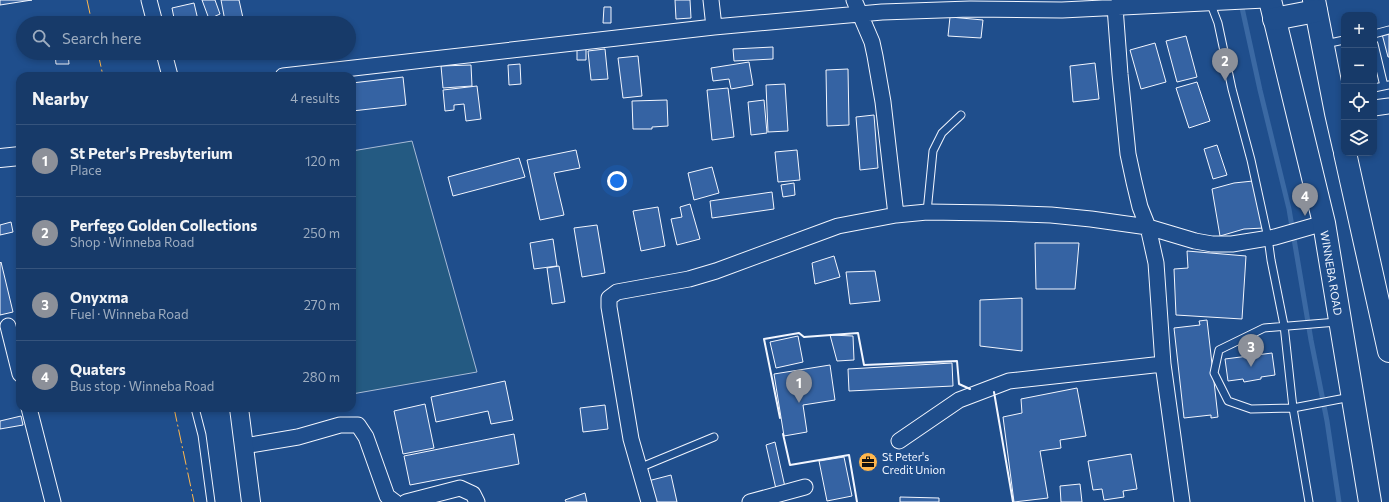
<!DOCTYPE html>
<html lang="en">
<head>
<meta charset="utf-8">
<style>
	body { margin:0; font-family:Commissioner,sans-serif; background:#20416f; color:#f1f3f6 }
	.controls { position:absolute; right:12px; top:12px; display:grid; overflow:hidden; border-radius:8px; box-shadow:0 2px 6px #0003 }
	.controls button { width:36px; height:36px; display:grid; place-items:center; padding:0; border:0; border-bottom:1px solid #36547d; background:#173a69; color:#f1f3f6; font:20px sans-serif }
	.you { position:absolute; left:617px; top:181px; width:14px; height:14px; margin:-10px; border:3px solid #fff; border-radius:50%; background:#1a73e8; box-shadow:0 0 0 6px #1a73e833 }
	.badge { display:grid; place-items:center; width:26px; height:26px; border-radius:50%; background:#8c9099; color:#fff; font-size:13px; font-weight:700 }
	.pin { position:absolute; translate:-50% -33px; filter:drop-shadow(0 1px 2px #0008) }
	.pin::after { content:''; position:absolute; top:21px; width:14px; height:12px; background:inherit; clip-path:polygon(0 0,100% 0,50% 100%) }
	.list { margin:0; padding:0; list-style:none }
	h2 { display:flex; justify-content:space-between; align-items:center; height:52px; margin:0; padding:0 16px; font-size:17px }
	h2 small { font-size:13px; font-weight:400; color:#9eadc0 }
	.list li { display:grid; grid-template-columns:26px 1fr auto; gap:12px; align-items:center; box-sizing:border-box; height:72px; padding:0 16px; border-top:1px solid #36547d }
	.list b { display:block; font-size:15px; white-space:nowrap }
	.list p { margin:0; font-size:13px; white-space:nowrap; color:#9eadc0 }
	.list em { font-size:13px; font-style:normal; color:#9eadc0 }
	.icon { flex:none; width:22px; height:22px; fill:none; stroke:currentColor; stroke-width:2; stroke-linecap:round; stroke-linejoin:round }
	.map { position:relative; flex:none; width:1389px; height:502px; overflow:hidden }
	.search { position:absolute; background:#173a69; box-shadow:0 2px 6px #0003; left:16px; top:16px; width:340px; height:44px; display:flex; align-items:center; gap:10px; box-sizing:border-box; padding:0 14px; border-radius:22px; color:#9eadc0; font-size:15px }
	.panel { position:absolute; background:#173a69; box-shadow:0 2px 6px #0003; left:16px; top:72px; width:340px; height:340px; border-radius:12px }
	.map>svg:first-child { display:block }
	.green { fill:#245a82; stroke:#a8bbd7 }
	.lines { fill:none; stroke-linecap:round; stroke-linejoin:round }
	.stream { stroke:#3b69a3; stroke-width:5 }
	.building { fill:#3563a3; stroke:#f2f6ff }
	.service-casing { stroke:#f2f6ff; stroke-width:9 }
	.minor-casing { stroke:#f2f6ff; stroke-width:17 }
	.tertiary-casing { stroke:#f2f6ff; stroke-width:20 }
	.trunk-casing { stroke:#f2f6ff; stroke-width:24 }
	.service { stroke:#1f4e8c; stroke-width:7 }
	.minor { stroke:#1f4e8c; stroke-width:15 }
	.tertiary { stroke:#1f4e8c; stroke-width:18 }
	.trunk { stroke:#1f4e8c; stroke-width:22 }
	.wall { stroke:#f2f6ff; stroke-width:2 }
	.power { stroke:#ffb74d; stroke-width:1; stroke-dasharray:14 3 2 3; stroke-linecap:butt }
	.labels { text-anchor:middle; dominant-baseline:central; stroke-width:3; stroke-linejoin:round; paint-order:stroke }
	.street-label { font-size:11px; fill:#f2f6ff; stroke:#1f4e8c }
	.poi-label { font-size:11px; fill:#f2f6ff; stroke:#1f4e8c; text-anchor:start }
</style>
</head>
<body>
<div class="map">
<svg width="1389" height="502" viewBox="0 0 1389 502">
	<rect width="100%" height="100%" fill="#1f4e8c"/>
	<path class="green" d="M 412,141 L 477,372 L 352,394 L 352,151 Z"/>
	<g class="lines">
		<path class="stream" d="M 1241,3 L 1260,90 L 1289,209 L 1311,340 L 1327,421 L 1339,502"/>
	</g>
	<path class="building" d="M 0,0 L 32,0 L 0,5 Z
		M 202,0 L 215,0 L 220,14 L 209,19 Z
		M 221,0 L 239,0 L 243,18 L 225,21 Z
		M 675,0 L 690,0 L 691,18 L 676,19 Z
		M 194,3 L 198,20 L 183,23 L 175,23 L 172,8 Z
		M 604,7 L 611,7 L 611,23 L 603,23 Z
		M 950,17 L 983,20 L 981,38 L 948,36 Z
		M 1389,32 L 1389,57 L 1388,57 L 1382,34 Z
		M 1186,36 L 1197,77 L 1177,82 L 1166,41 Z
		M 1155,43 L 1166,82 L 1141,89 L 1130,50 Z
		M 577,46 L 586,46 L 586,60 L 577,60 Z
		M 773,47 L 773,59 L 734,61 L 733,49 Z
		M 605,49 L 608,79 L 591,80 L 588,51 Z
		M 55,53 L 68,53 L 69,64 L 56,64 Z
		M 638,56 L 642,96 L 623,98 L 618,58 Z
		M 749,62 L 753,85 L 731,89 L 729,79 L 713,81 L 711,68 Z
		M 1095,63 L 1099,99 L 1073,102 L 1070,66 Z
		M 520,64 L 521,84 L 509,85 L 508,65 Z
		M 471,65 L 472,86 L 443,88 L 441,66 Z
		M 848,69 L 849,125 L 827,126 L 826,70 Z
		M 403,77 L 406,105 L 352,111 L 352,83 Z
		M 1197,82 L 1210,121 L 1189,128 L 1176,88 Z
		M 785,84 L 788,131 L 768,132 L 766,85 Z
		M 477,86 L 481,119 L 466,121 L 464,104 L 454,105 L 454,110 L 445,111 L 443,90 Z
		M 728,88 L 734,137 L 712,140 L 707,90 Z
		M 667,100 L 668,126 L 652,127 L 652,129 L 633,129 L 632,101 Z
		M 764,100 L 767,133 L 751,135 L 748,102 Z
		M 874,115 L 878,168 L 860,170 L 856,117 Z
		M 1217,145 L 1227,175 L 1213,179 L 1204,149 Z
		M 576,150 L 580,168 L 554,173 L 564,215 L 540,220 L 527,160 Z
		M 797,150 L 800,180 L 778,182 L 775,152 Z
		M 519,158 L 525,177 L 453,196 L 448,177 Z
		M 712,167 L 719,193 L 694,200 L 688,173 Z
		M 1253,181 L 1264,228 L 1244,229 L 1220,236 L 1212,189 L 1234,183 Z
		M 794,183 L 795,195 L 783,197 L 781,185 Z
		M 772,192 L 774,209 L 712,218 L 710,201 Z
		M 690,204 L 700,239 L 677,245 L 671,219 L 682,217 L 680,207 Z
		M 658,207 L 665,246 L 641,251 L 633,211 Z
		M 11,222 L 13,232 L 0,235 L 0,225 Z
		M 597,225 L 605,273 L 582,277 L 574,228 Z
		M 553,239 L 557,266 L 534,269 L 530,243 Z
		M 1035,243 L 1079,243 L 1075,289 L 1036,289 Z
		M 1187,251 L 1246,256 L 1242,319 L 1176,315 L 1174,269 L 1188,268 Z
		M 834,256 L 840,277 L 815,284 L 812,263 Z
		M 1,262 L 13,312 L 0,315 L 0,263 Z
		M 559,266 L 565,302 L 552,304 L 547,268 Z
		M 875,271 L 880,301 L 850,304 L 846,272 Z
		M 1022,298 L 1022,351 L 980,346 L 980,300 Z
		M 1207,320 L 1218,417 L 1211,418 L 1211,415 L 1184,418 L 1174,328 L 1200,325 L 1199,321 Z
		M 830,335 L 853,336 L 854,360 L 837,361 Z
		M 798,336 L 803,362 L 776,368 L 770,342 Z
		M 1272,353 L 1275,375 L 1261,377 L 1261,379 L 1244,382 L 1243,379 L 1228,381 L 1225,359 Z
		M 952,363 L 953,386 L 849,391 L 848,369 Z
		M 830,365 L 835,400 L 803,405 L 807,432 L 784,436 L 774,374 Z
		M 505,381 L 513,420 L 491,424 L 488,411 L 436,422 L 431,397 Z
		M 1077,388 L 1086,436 L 1060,440 L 1061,448 L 1040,451 L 1048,498 L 1014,502 L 1003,417 L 1022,413 L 1021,399 Z
		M 425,404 L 434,448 L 403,454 L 394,411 Z
		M 605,405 L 608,429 L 583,432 L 580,408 Z
		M 21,416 L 23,425 L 0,429 L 0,421 Z
		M 514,434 L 519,464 L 410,485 L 404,456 Z
		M 775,442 L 785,487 L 776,489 L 766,445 Z
		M 1131,454 L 1137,489 L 1123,491 L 1124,497 L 1104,500 L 1102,489 L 1093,490 L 1088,461 Z
		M 844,457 L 852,496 L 827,501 L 819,461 Z
		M 671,475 L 677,502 L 653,502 L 648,481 Z
		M 1080,484 L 1082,502 L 1061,502 L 1060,486 Z
		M 585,493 L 587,502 L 566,502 L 565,500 Z
		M 900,497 L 939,498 L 939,502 L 900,502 Z"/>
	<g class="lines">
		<g class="service-casing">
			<path id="service" d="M 1210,2 L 1218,23 L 1232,89 L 1251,160 L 1268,238 L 1271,260 L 1284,325 L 1293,408 L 1309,502
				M 1374,34 L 1389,30
				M 1325,44 L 1344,40
				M 1374,44 L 1384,86
				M 1374,88 L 1389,85
				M 927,212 L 933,151 L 942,133 L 961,115
				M 1337,322 L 1264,328 L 1219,350 L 1214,373 L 1228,401 L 1251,409 L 1293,408 L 1351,397
				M 195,408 L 202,435 L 211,502
				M 639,468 L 714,437"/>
		</g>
		<g class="minor-casing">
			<path id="minor" d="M 149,0 L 155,23
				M 711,0 L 714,27
				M 854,0 L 872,42 L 875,56 L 883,102 L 896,215
				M 1115,7 L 1120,74 L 1128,154 L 1134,182 L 1140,207 L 1148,227 L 1156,263 L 1163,364 L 1182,502
				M 164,53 L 170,76
				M 283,76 L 714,27 L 882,12 L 970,9 L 1062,10 L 1265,0
				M 1374,108 L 1389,106
				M 8,326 L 20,374
				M 29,408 L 53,502
				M 899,441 L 959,400 L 1009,381 L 1163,364
				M 244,446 L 298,437 L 340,425 L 358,425 L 366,437 L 387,496 L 395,502
				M 406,502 L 460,488 L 473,494 L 477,502
				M 649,502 L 631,439 L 609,307 L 609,298 L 617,292 L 689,279 L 716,271 L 838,226 L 896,215 L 927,212 L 994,213 L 1051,215 L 1091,219 L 1148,227 L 1195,241 L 1212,244 L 1232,244 L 1275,237 L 1324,223
				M 750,502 L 805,487"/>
		</g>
		<g class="tertiary-casing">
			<path id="tertiary" d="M 0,158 L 20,156
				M 239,408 L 251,502"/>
		</g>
		<g class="trunk-casing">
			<g id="trunk">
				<path id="s1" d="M 1270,0 L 1324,223 L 1370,502"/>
				<path d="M 1314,0 L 1336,113 L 1344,148"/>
				<path d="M 1274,19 L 1316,11"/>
				<path d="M 1345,153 L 1389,351"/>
			</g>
		</g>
		<use href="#service" class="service"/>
		<use href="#minor" class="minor"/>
		<use href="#tertiary" class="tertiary"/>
		<use href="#trunk" class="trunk"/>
		<path class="wall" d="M 994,392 L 1013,502
			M 780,418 L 764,339 L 799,333 L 804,337 L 858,333 L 864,365 L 957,361 L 959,384 L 970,389
			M 783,434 L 790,465 L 849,455 L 857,502"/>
		<path class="power" d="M 87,0 L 92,23
			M 98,53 L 103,76
			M 174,408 L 194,502"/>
	</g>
	<defs>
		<g id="office-disc" transform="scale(1)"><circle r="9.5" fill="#ffb74d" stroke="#1f4e8c"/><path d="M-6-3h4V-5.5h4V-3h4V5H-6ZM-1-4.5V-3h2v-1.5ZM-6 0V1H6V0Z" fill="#111"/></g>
	</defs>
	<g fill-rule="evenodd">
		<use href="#office-disc" x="868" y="462"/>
	</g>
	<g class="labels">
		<g class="street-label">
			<text stroke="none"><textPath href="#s1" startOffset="280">WINNEBA ROAD</textPath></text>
		</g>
		<g class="poi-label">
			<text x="882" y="456">St Peter's<tspan x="882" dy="13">Credit Union</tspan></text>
		</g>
	</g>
</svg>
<div class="controls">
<button>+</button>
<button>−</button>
<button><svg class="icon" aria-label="locate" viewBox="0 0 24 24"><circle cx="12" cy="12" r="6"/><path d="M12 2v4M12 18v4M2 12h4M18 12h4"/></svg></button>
<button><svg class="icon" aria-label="layers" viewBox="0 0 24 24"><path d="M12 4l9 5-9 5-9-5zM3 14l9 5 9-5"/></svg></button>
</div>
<div class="you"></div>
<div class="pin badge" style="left:799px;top:403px">1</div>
<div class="pin badge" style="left:1225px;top:81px">2</div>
<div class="pin badge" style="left:1251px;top:367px">3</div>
<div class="pin badge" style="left:1305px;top:216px">4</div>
<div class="search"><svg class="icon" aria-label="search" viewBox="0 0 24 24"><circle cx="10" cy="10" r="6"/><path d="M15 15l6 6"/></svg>Search here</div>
<section class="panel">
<h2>Nearby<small>4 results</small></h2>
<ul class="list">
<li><span class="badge">1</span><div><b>St Peter's Presbyterium</b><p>Place</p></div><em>120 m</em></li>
<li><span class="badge">2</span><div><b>Perfego Golden Collections</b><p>Shop · Winneba Road</p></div><em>250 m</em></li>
<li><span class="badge">3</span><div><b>Onyxma</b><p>Fuel · Winneba Road</p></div><em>270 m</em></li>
<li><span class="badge">4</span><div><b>Quaters</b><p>Bus stop · Winneba Road</p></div><em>280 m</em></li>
</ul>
</section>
</div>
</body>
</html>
